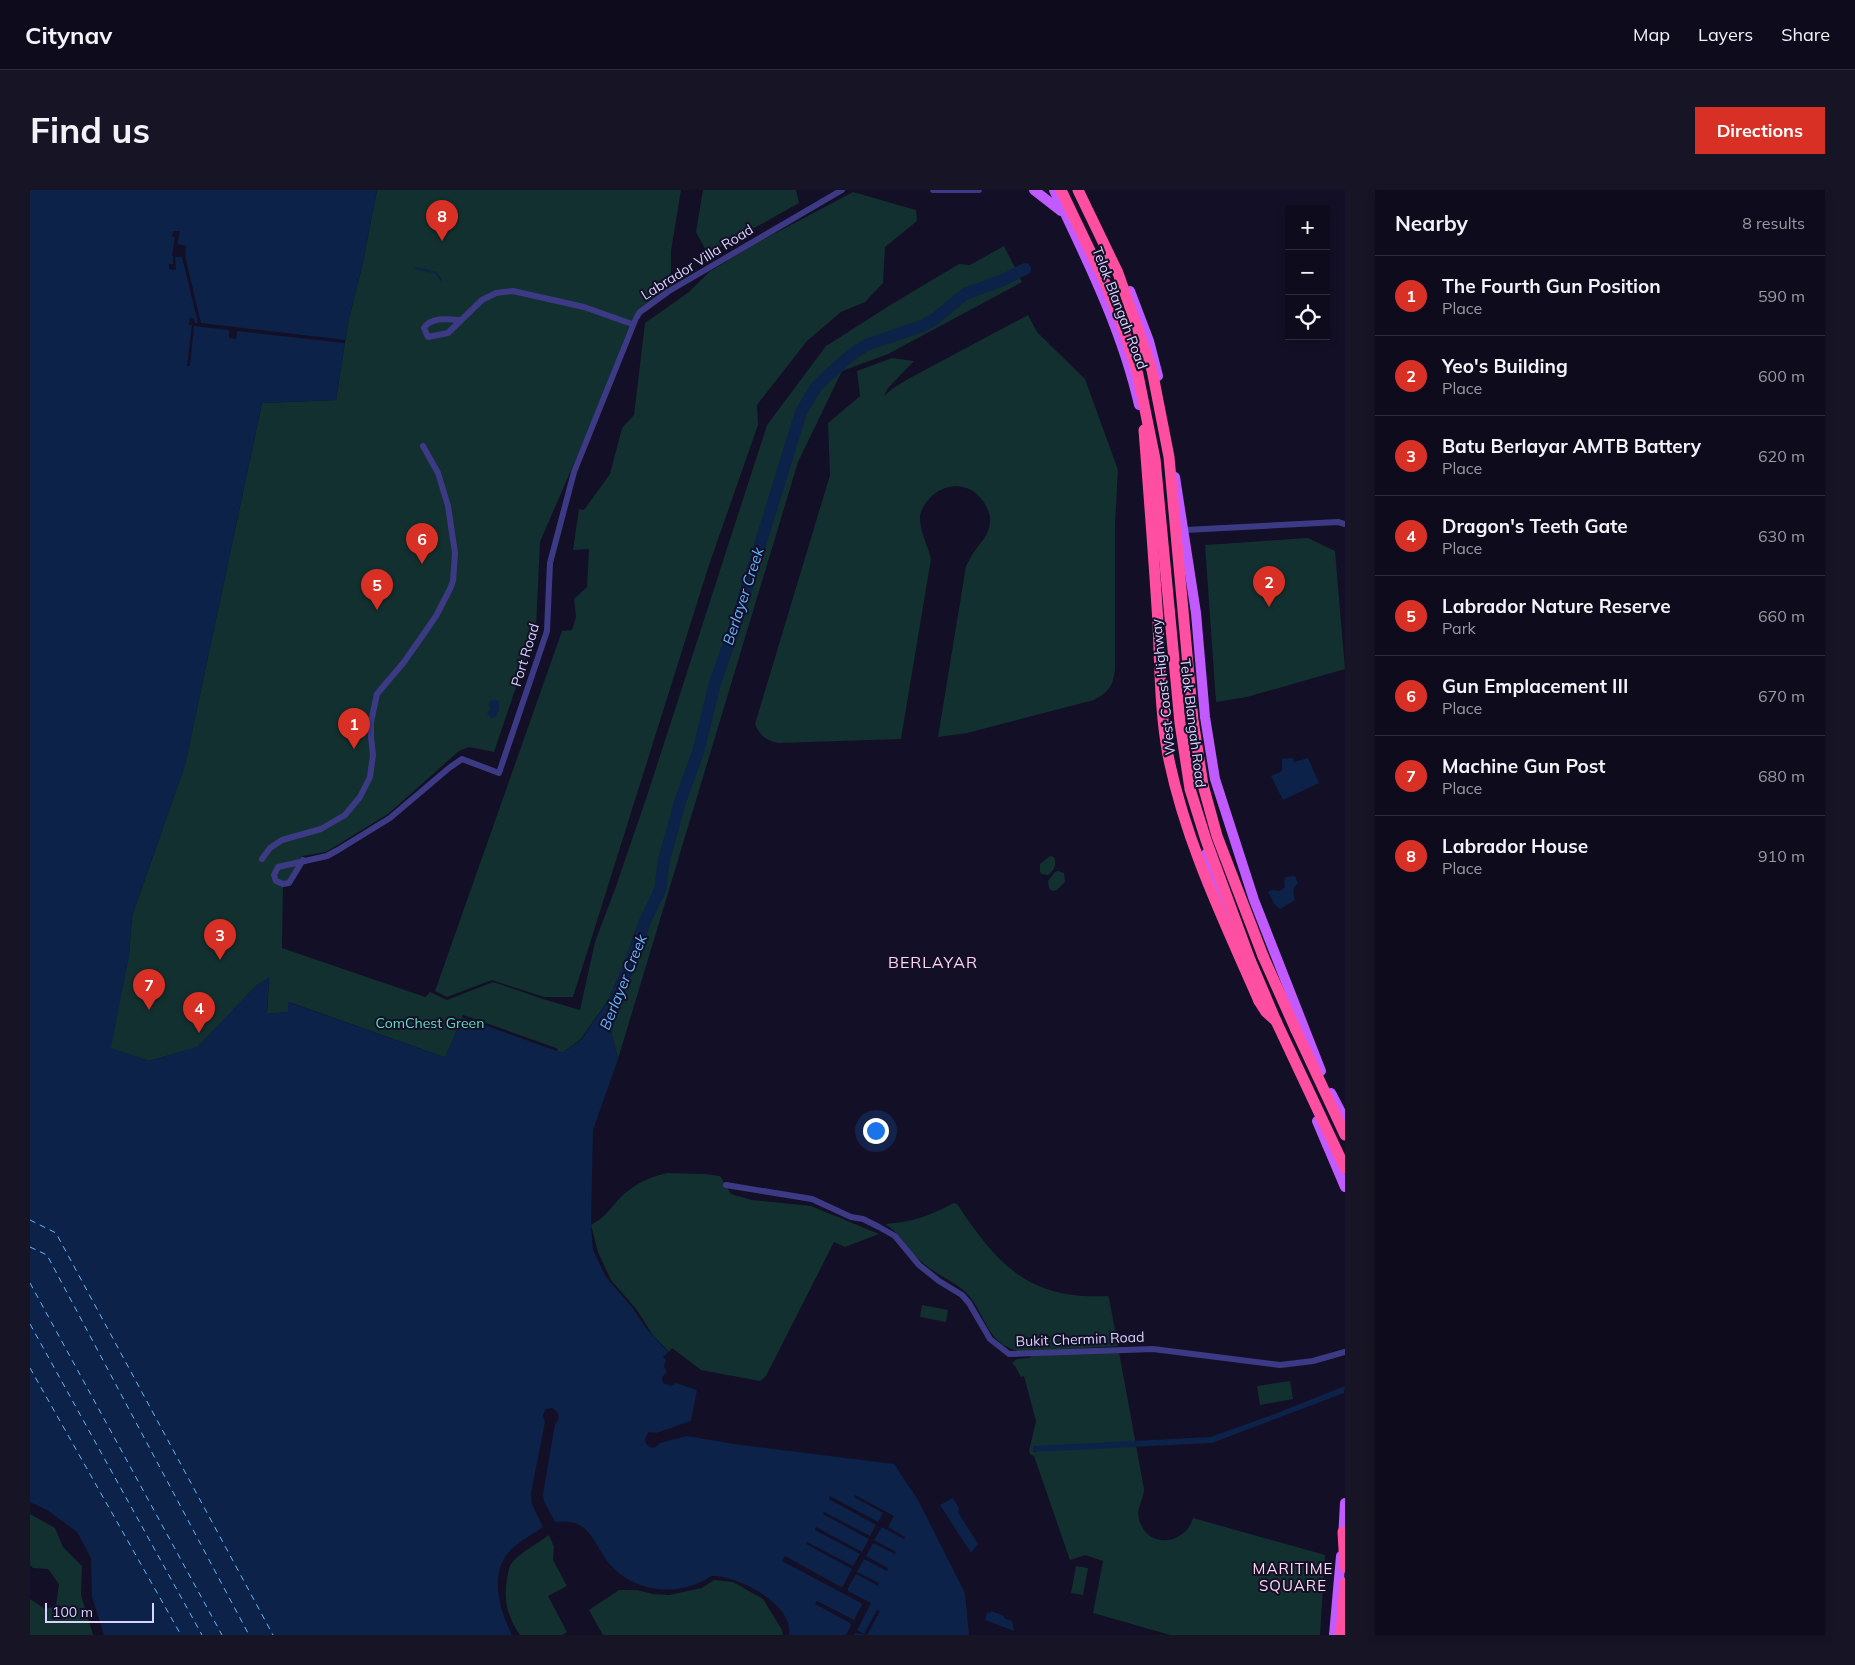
<!DOCTYPE html>
<html lang="en">
<head>
<meta charset="utf-8">
<style>
	body { margin:0; font-family:Mulish,sans-serif; background:#171425; color:#f1f3f6 }
	.controls { position:absolute; right:15px; top:15px; display:grid; overflow:hidden; border-radius:0px; box-shadow:0 2px 8px #0003 }
	.controls button { width:45px; height:45px; display:grid; place-items:center; padding:0; border:0; border-bottom:1px solid #2e2b3b; background:#0e0b1c; color:#f1f3f6; font:25px sans-serif }
	.scale { position:absolute; left:15px; bottom:12px; width:109px; box-sizing:border-box; padding-left:5px; border:2px solid #d9d4ff; border-top:0; font-size:14px; line-height:18px; white-space:nowrap; color:#d9d4ff; -webkit-text-stroke:4px #130f26; paint-order:stroke }
	.you { position:absolute; left:845px; top:940px; width:18px; height:18px; margin:-12px; border:4px solid #fff; border-radius:50%; background:#1a73e8; box-shadow:0 0 0 8px #1a73e833 }
	.badge { display:grid; place-items:center; width:32px; height:32px; border-radius:50%; background:#d93025; color:#fff; font-size:16px; font-weight:700 }
	.pin { position:absolute; translate:-50% -41px; filter:drop-shadow(0 1px 2px #0008) }
	.pin::after { content:''; position:absolute; top:26px; width:18px; height:15px; background:inherit; clip-path:polygon(0 0,100% 0,50% 100%) }
	.list { margin:0; padding:0; list-style:none }
	h2 { display:flex; justify-content:space-between; align-items:center; height:65px; margin:0; padding:0 20px; font-size:21px }
	h2 small { font-size:16px; font-weight:400; color:#9b9ba3 }
	.list li { display:grid; grid-template-columns:32px 1fr auto; gap:15px; align-items:center; box-sizing:border-box; height:80px; padding:0 20px; border-top:1px solid #2e2b3b }
	.list b { display:block; font-size:19px; white-space:nowrap }
	.list p { margin:0; font-size:16px; white-space:nowrap; color:#9b9ba3 }
	.list em { font-size:16px; font-style:normal; color:#9b9ba3 }
	.icon { flex:none; width:28px; height:28px; fill:none; stroke:currentColor; stroke-width:2; stroke-linecap:round; stroke-linejoin:round }
	.map { position:relative; flex:none; width:1315px; height:1445px; overflow:hidden; border-radius:0px }
	header { display:flex; align-items:center; gap:30px; box-sizing:border-box; height:70px; padding:0 25px; background:#0e0b1c; border-bottom:1px solid #2e2b3b }
	header strong { font-size:24px }
	nav { display:flex; gap:28px; margin-inline-start:auto; font-size:18px }
	.intro { display:flex; align-items:center; justify-content:space-between; box-sizing:border-box; height:120px; padding:0 30px }
	h1 { margin:0; font-size:35px }
	.button { padding:12px 22px; border-radius:0px; background:#d93025; color:#fff; font-size:18px; font-weight:700 }
	main { display:flex; gap:30px; padding:0 30px }
	aside { flex:1; background:#0e0b1c; border-radius:0px; box-shadow:0 2px 8px #0003 }
	.map>svg:first-child { display:block }
	.green { fill:#12302f }
	.water { fill:#0c2248 }
	.pier { fill:#130f26 }
	.lines { fill:none; stroke-linecap:round; stroke-linejoin:round }
	.stream { stroke:#0c2248; stroke-width:2 }
	.river { stroke:#0c2248; stroke-width:12 }
	.ferry { stroke:#62b6ff; stroke-width:1; stroke-dasharray:6 5; stroke-linecap:butt }
	.street { stroke:#3d3a85; stroke-width:6 }
	.primary { stroke:#c25bff; stroke-width:10 }
	.highway { stroke:#ff4fa3; stroke-width:11 }
	.highway-bridge { stroke:#ff4fa3; stroke-width:11 }
	.labels { text-anchor:middle; dominant-baseline:central; stroke-width:4; stroke-linejoin:round; paint-order:stroke }
	.street-label { font-size:14px; fill:#d9d4ff; stroke:#130f26 }
	.park-label { font-size:14px; fill:#5fe0c0; stroke:#130f26 }
	.water-label { font-size:15px; font-style:italic; fill:#62b6ff; stroke:#130f26 }
	.neighbourhood-label { font-size:15px; letter-spacing:1px; fill:#ffd6f0; stroke:#130f26 }
	.quarter-label { font-size:16px; letter-spacing:1px; fill:#ffd6f0; stroke:#130f26 }
</style>
</head>
<body>
<header>
<strong>Citynav</strong>
<nav><a>Map</a><a>Layers</a><a>Share</a></nav>
</header>
<div class="intro"><h1>Find us</h1><a class="button">Directions</a></div>
<main>
<div class="map">
<svg width="1315" height="1445" viewBox="0 0 1315 1445">
	<rect width="100%" height="100%" fill="#130f26"/>
	<path class="green" d="M 347,0 L 651,0 L 641,61 L 641,95 L 603,127 L 557,243 L 510,352 L 506,438 L 464,562 L 439,557 L 429,561 L 358,624 L 296,662 L 272,666 L 263,685 L 253,695 L 252,758 L 395,807 L 400,802 L 417,810 L 463,792 L 513,809 L 550,820 L 565,752 L 585,699 L 618,603 L 737,235 L 796,156 L 862,114 L 929,74 L 940,75 L 974,56 L 992,92 L 858,164 L 812,181 L 768,272 L 588,869 L 581,841 L 590,805 L 584,802 L 550,850 L 532,863 L 432,828 L 416,866 L 414,867 L 259,812 L 258,822 L 237,824 L 239,788 L 226,796 L 168,857 L 119,871 L 80,858 L 99,765 L 102,726 L 155,575 L 232,213 L 306,210 L 318,133 L 333,72 Z
		M 673,0 L 766,0 L 769,13 L 678,64 L 666,42 Z
		M 823,2 L 886,20 L 887,31 L 855,57 L 853,93 L 835,112 L 811,122 L 777,151 L 727,215 L 728,235 L 679,375 L 543,807 L 514,807 L 462,790 L 417,807 L 405,801 L 532,441 L 542,440 L 546,427 L 544,409 L 557,397 L 559,359 L 543,360 L 549,319 L 554,320 L 580,284 L 592,238 L 604,225 L 615,133 L 659,102 L 679,82 L 727,53 Z
		M 998,125 L 1007,142 L 1055,189 L 1088,280 L 1085,334 L 1085,478 C 1083,496 1080,501 1064,510 L 937,543 L 908,547 L 936,376 C 939,371 941,366 944,362 C 951,351 959,346 960,332 C 961,325 957,317 953,311 C 940,292 915,292 900,308 C 895,313 890,321 890,328 C 890,342 898,356 901,369 L 871,549 L 748,553 C 736,551 730,545 725,534 L 800,285 L 798,233 L 830,206 L 827,181 L 862,168 L 884,171 L 858,198 L 854,206 L 862,199 L 878,189 Z
		M 1278,348 L 1305,361 L 1315,479 L 1217,507 L 1186,512 L 1175,355 Z
		M 1020,666 L 1024,667 C 1027,674 1024,681 1018,685 L 1012,684 L 1010,682 L 1010,674 Z
		M 1028,681 L 1034,683 L 1035,692 L 1027,700 L 1022,701 L 1019,698 L 1018,691 L 1025,682 Z
		M 637,983 L 675,984 L 690,986 L 701,1004 L 722,1010 L 781,1016 L 849,1044 L 815,1057 L 804,1052 L 736,1186 L 730,1191 L 671,1180 L 642,1158 L 639,1162 L 622,1144 L 607,1120 L 581,1090 L 568,1062 L 561,1035 C 580,1025 583,1012 598,1001 C 610,991 622,987 637,983 Z
		M 924,1013 L 927,1014 C 968,1075 998,1110 1078,1106 L 1079,1108 L 1088,1156 L 991,1162 C 957,1154 958,1130 940,1107 C 929,1093 906,1085 893,1073 C 878,1061 872,1044 855,1034 C 883,1032 899,1026 924,1013 Z
		M 892,1115 L 918,1120 L 916,1132 L 890,1127 Z
		M 1089,1162 L 1114,1299 C 1114,1310 1106,1317 1109,1329 C 1116,1359 1155,1356 1163,1328 L 1295,1365 L 1290,1445 L 1140,1445 L 1063,1423 L 1073,1371 L 1055,1365 L 1040,1370 L 1004,1266 L 1000,1264 L 999,1261 L 1006,1231 L 994,1186 L 991,1187 L 985,1176 L 982,1173 L 987,1169 L 999,1168 L 1002,1166 Z
		M 1260,1191 L 1263,1209 L 1230,1215 L 1227,1196 Z
		M 0,1324 L 25,1338 L 33,1357 L 52,1376 L 51,1405 L 63,1445 L 0,1445 L 0,1409 L 15,1419 L 26,1416 L 29,1394 L 18,1379 L 3,1378 L 0,1375 Z
		M 519,1345 L 524,1357 L 523,1370 L 537,1396 L 518,1406 L 537,1442 L 532,1445 L 490,1445 C 478,1428 473,1410 477,1389 C 478,1384 478,1379 481,1374 C 490,1362 507,1354 519,1345 Z
		M 1046,1376 L 1058,1378 L 1053,1405 L 1041,1403 Z
		M 684,1390 L 703,1392 L 733,1409 L 752,1440 L 753,1445 L 573,1445 L 559,1420 L 589,1400 L 607,1400 L 623,1404 L 639,1405 L 672,1398 Z"/>
	<path class="water" d="M 0,0 L 347,0 L 333,72 L 318,133 L 306,210 L 232,213 L 155,575 L 102,726 L 99,765 L 81,858 L 119,871 L 167,857 L 226,796 L 239,787 L 237,824 L 258,822 L 258,812 L 414,867 L 416,866 L 432,827 L 532,863 L 551,850 L 584,802 L 590,805 L 581,841 L 588,869 L 563,940 L 561,1035 L 563,1060 L 576,1087 L 602,1117 L 616,1138 L 638,1162 L 633,1167 L 636,1170 L 634,1176 L 637,1182 L 632,1187 L 633,1193 L 641,1196 L 646,1193 L 667,1200 L 661,1231 L 626,1243 L 619,1242 L 615,1248 L 616,1254 L 620,1257 L 624,1258 L 630,1253 L 657,1246 L 704,1254 L 864,1274 L 888,1310 L 935,1403 L 939,1445 L 759,1445 C 764,1414 707,1385 681,1386 C 650,1408 602,1403 578,1372 C 571,1363 561,1341 551,1336 C 543,1331 534,1331 525,1332 L 514,1311 L 513,1304 L 525,1234 L 529,1228 L 527,1222 L 523,1218 L 516,1219 L 513,1225 L 515,1232 L 501,1303 L 502,1314 L 513,1337 C 502,1345 487,1352 478,1363 C 459,1386 470,1421 482,1445 L 74,1445 L 62,1407 L 61,1368 L 47,1342 L 17,1320 L 0,1312 Z
		M 466,510 L 469,511 L 469,520 L 466,527 L 461,528 L 457,523 L 461,520 L 458,514 L 460,511 Z
		M 1263,568 L 1264,572 L 1278,568 L 1289,593 L 1253,610 L 1241,586 L 1252,581 L 1252,569 Z
		M 1265,686 L 1268,693 C 1262,698 1263,703 1265,710 L 1250,719 L 1245,715 L 1238,702 L 1242,700 L 1250,701 L 1255,697 L 1254,691 L 1256,687 Z
		M 1315,1196 L 1314,1203 L 1182,1253 L 1003,1262 L 1003,1256 L 1180,1247 L 1242,1225 Z
		M 923,1308 L 929,1318 L 928,1322 L 948,1354 L 941,1363 L 910,1315 Z
		M 961,1421 L 974,1426 L 974,1428 L 982,1431 L 984,1441 L 955,1430 L 957,1422 L 960,1423 Z"/>
	<path class="pier" d="M 143,41 L 150,41 L 147,54 L 156,56 L 155,66 L 171,133 L 315,150 L 315,153 L 207,141 L 206,149 L 199,148 L 199,140 L 164,136 L 160,176 L 157,176 L 162,135 L 159,135 L 160,128 L 163,128 L 165,133 L 168,133 L 152,67 L 145,67 L 146,80 L 139,79 L 139,74 L 143,74 L 143,66 L 142,66 L 145,47 L 142,46 Z
		M 433,825 L 515,854 L 528,859 L 527,861 L 432,827 Z
		M 825,1305 L 864,1326 L 858,1337 L 875,1347 L 874,1349 L 852,1337 L 844,1350 L 866,1362 L 865,1364 L 843,1353 L 836,1366 L 858,1378 L 857,1381 L 834,1369 L 827,1382 L 849,1393 L 848,1396 L 826,1384 L 818,1398 L 818,1401 L 841,1413 L 827,1440 L 834,1444 L 847,1420 L 850,1421 L 837,1445 L 825,1443 L 824,1445 L 816,1445 L 821,1435 L 820,1433 L 785,1414 L 787,1411 L 824,1430 L 832,1415 L 831,1413 L 752,1371 L 755,1366 L 811,1397 L 813,1396 L 822,1379 L 776,1354 L 777,1352 L 823,1376 L 830,1364 L 785,1340 L 786,1337 L 832,1362 L 839,1349 L 793,1324 L 794,1322 L 840,1346 L 846,1335 L 799,1309 L 800,1306 L 848,1332 L 853,1323 L 824,1307 Z"/>
	<g class="lines">
		<path class="stream" d="M 386,78 L 406,83 L 411,90"/>
		<path class="river" d="M 581,818 L 600,774 L 615,731 L 630,700 L 634,670 L 650,612 L 668,562 L 685,493 L 705,436 L 771,222 L 786,197 L 796,187 L 821,165 L 836,155 L 892,136 L 906,128 L 935,104 L 973,90 L 995,79"/>
		<path class="ferry" d="M 0,1030 L 26,1043 L 243,1445
			M 0,1057 L 17,1065 L 219,1445
			M 0,1093 L 192,1445
			M 0,1134 L 172,1445
			M 0,1178 L 151,1445"/>
		<path class="street" d="M 903,0 L 949,0
			M 429,130 C 418,129 401,127 394,138 L 398,147 L 418,143 L 452,110 L 466,103 L 483,101 L 554,117 L 602,134
			M 1155,340 L 1308,332 L 1315,334
			M 232,669 L 240,658 L 252,650 L 291,639 L 315,625 L 330,607 L 340,587 L 343,565 L 341,547 L 341,532 L 347,504 L 374,472 L 393,445 L 406,426 L 420,399 L 423,391 L 425,363 L 418,316 L 408,283 L 393,256
			M 273,670 L 259,693 L 253,694 L 246,691 L 244,685 L 248,677 L 297,666 L 308,660 L 360,628 L 419,578 L 432,569 L 469,583 L 517,441 L 520,373 L 544,282 L 606,128 L 610,122 L 639,101 L 812,0
			M 696,995 L 782,1009 L 821,1027 L 833,1029 L 849,1037 L 865,1046 L 889,1075 L 909,1091 L 932,1105 L 939,1113 L 960,1149 L 979,1164 L 1123,1159 L 1250,1175 L 1283,1171 L 1315,1162"/>
		<path class="primary" d="M 1004,0 L 1031,21
			M 1024,0 C 1057,70 1092,140 1109,215
			M 1100,101 L 1119,151 L 1128,186
			M 1145,287 L 1166,423 L 1175,527 L 1185,589 L 1224,710 L 1291,881
			M 1176,664 L 1203,739
			M 1301,903 L 1315,930
			M 1287,931 L 1315,997
			M 1313,1349 L 1315,1313
			M 1304,1445 L 1311,1366"/>
		<path class="highway" d="M 1114,240 C 1119,304 1124,368 1128,433 C 1130,477 1130,522 1138,565 C 1155,651 1194,731 1229,811
			M 1233,766 L 1266,840
			M 1220,770 L 1246,831
			M 1313,1342 L 1315,1377
			M 1311,1445 L 1315,1393"/>
		<path class="highway-bridge" d="M 1031,0 L 1074,90 L 1093,137 L 1108,185 L 1125,269 L 1150,533 L 1160,599 L 1176,650 L 1220,770
			M 1048,0 L 1088,83 L 1122,180 L 1139,267 L 1163,530 L 1173,595 L 1187,646 L 1233,766
			M 1229,811 L 1236,822 L 1246,831 L 1315,978
			M 1266,840 L 1315,945"/>
	</g>
	<g class="labels">
		<g class="street-label">
			<text transform="translate(667 72) rotate(-32)">Labrador Villa Road</text>
			<text transform="translate(1090 118) rotate(69)">Telok Blangah Road</text>
			<text transform="translate(495 465) rotate(-73)">Port Road</text>
			<text transform="translate(1133 497) rotate(-96)">West Coast Highway</text>
			<text transform="translate(1163 533) rotate(83)">Telok Blangah Road</text>
			<text transform="translate(1050 1149) rotate(-2)">Bukit Chermin Road</text>
		</g>
		<g class="park-label">
			<text x="400" y="833">ComChest Green</text>
		</g>
		<g class="water-label">
			<text transform="translate(713 406) rotate(-72)">Berlayer Creek</text>
			<text transform="translate(593 792) rotate(-68)">Berlayer Creek</text>
		</g>
		<g class="neighbourhood-label">
			<text x="1263" y="1378">MARITIME<tspan x="1263" dy="17">SQUARE</tspan></text>
		</g>
		<g class="quarter-label">
			<text x="903" y="772">BERLAYAR</text>
		</g>
	</g>
</svg>
<div class="controls">
<button>+</button>
<button>−</button>
<button><svg class="icon" aria-label="locate" viewBox="0 0 24 24"><circle cx="12" cy="12" r="6"/><path d="M12 2v4M12 18v4M2 12h4M18 12h4"/></svg></button>
</div>
<div class="scale">100 m</div>
<div class="you"></div>
<div class="pin badge" style="left:324px;top:559px">1</div>
<div class="pin badge" style="left:1239px;top:417px">2</div>
<div class="pin badge" style="left:190px;top:770px">3</div>
<div class="pin badge" style="left:169px;top:843px">4</div>
<div class="pin badge" style="left:347px;top:420px">5</div>
<div class="pin badge" style="left:392px;top:374px">6</div>
<div class="pin badge" style="left:119px;top:820px">7</div>
<div class="pin badge" style="left:412px;top:51px">8</div>
</div>
<aside>
<h2>Nearby<small>8 results</small></h2>
<ul class="list">
<li><span class="badge">1</span><div><b>The Fourth Gun Position</b><p>Place</p></div><em>590 m</em></li>
<li><span class="badge">2</span><div><b>Yeo's Building</b><p>Place</p></div><em>600 m</em></li>
<li><span class="badge">3</span><div><b>Batu Berlayar AMTB Battery</b><p>Place</p></div><em>620 m</em></li>
<li><span class="badge">4</span><div><b>Dragon's Teeth Gate</b><p>Place</p></div><em>630 m</em></li>
<li><span class="badge">5</span><div><b>Labrador Nature Reserve</b><p>Park</p></div><em>660 m</em></li>
<li><span class="badge">6</span><div><b>Gun Emplacement III</b><p>Place</p></div><em>670 m</em></li>
<li><span class="badge">7</span><div><b>Machine Gun Post</b><p>Place</p></div><em>680 m</em></li>
<li><span class="badge">8</span><div><b>Labrador House</b><p>Place</p></div><em>910 m</em></li>
</ul>
</aside>
</main>
</body>
</html>
